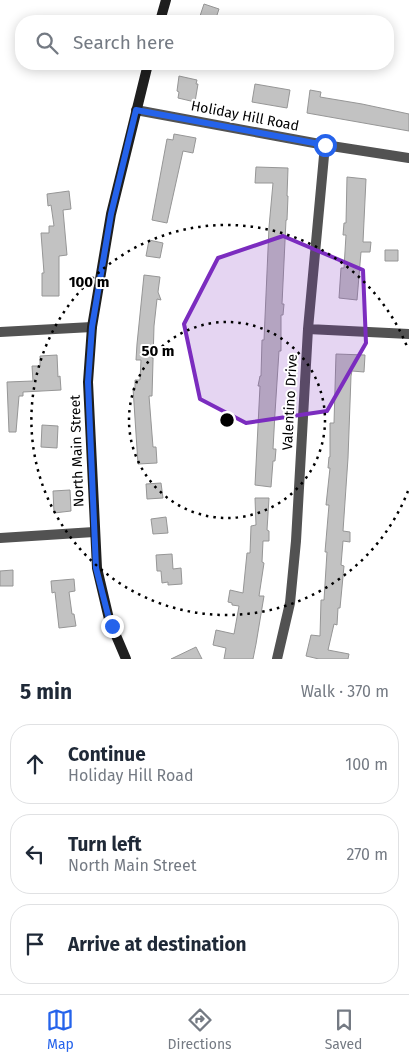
<!DOCTYPE html>
<html lang="en">
<head>
<meta charset="utf-8">
<style>
	body { margin:0; font-family:"Fira Sans",sans-serif; background:#f2f2f3; color:#1f2937 }
	.stop { position:absolute; width:15px; height:15px; margin:-11px; border:4px solid #2563eb; border-radius:50%; background:#fff }
	.stop.end { background:#2563eb; border-color:#fff; box-shadow:0 1px 5px #0008 }
	.list { margin:0; padding:0; list-style:none }
	h2 { display:flex; justify-content:space-between; align-items:center; height:65px; margin:0; padding:0 20px; font-size:21px }
	h2 small { font-size:16px; font-weight:400; color:#747a83 }
	.list li { display:grid; grid-template-columns:32px 1fr auto; gap:15px; align-items:center; box-sizing:border-box; height:80px; margin:0 10px 10px; padding:0 10px; border:1px solid #e0e1e3; border-radius:20px }
	.list b { display:block; font-size:19px; white-space:nowrap }
	.list p { margin:0; font-size:16px; white-space:nowrap; color:#747a83 }
	.list em { font-size:16px; font-style:normal; color:#747a83 }
	.icon { flex:none; width:28px; height:28px; fill:none; stroke:currentColor; stroke-width:2; stroke-linecap:round; stroke-linejoin:round }
	.map { position:relative; flex:none; width:409px; height:659px; overflow:hidden }
	.search { position:absolute; background:#fff; box-shadow:0 2px 12px #0003; left:15px; right:15px; top:15px; height:55px; display:flex; align-items:center; gap:12px; box-sizing:border-box; padding:0 18px; border-radius:20px; color:#747a83; font-size:19px }
	.sheet { height:335px; background:#fff }
	nav { display:flex; justify-content:space-around; align-items:center; box-sizing:border-box; height:70px; border-top:1px solid #e0e1e3; background:#fff; font-size:14px; color:#747a83 }
	nav a { display:grid; justify-items:center; gap:2px }
	nav .on { color:#2563eb }
	.map>svg:first-child { display:block }
	.building { fill:#c2c2c2; stroke:#969696 }
	.lines { fill:none; stroke-linecap:round; stroke-linejoin:round }
	.minor { stroke:#525252; stroke-width:10 }
	.secondary { stroke:#1f1f1f; stroke-width:10 }
	.route { stroke:#2563eb; stroke-width:6 }
	.marked { fill:#7b2cbf; fill-opacity:0.2; stroke:#7b2cbf; stroke-width:4; stroke-linejoin:round }
	.ring { fill:none; stroke:#000; stroke-width:2.5; stroke-dasharray:2.5 5 }
	.labels { text-anchor:middle; dominant-baseline:central; stroke-width:4; stroke-linejoin:round; paint-order:stroke }
	.street-label { font-size:14px; fill:#000; stroke:#fff }
	.centre { fill:#000; stroke:#fff; stroke-width:2.5 }
	.ring-label { font-size:15px; text-anchor:middle; font-weight:bold; fill:#000; stroke:#fff; stroke-width:4; stroke-linejoin:round; paint-order:stroke }
</style>
</head>
<body>
<div class="map">
<svg width="409" height="659" viewBox="0 0 409 659">
	<rect width="100%" height="100%" fill="#fff"/>
	<path class="building" d="M 204,4 L 219,9 L 215,21 L 207,21 L 199,19 Z
		M 179,76 L 197,80 L 196,84 L 198,84 L 195,102 L 178,98 L 179,92 L 177,91 Z
		M 255,84 L 290,90 L 287,108 L 252,102 Z
		M 310,90 L 321,92 L 320,97 L 362,104 L 409,114 L 409,131 L 307,113 Z
		M 174,134 L 196,138 L 193,153 L 183,151 L 167,223 L 152,220 L 167,139 L 173,140 Z
		M 256,167 L 288,168 L 287,196 L 288,196 L 287,220 L 286,220 L 282,304 L 284,304 L 283,315 L 281,315 L 281,351 L 279,351 L 275,413 L 273,449 L 276,449 L 275,461 L 273,461 L 271,487 L 255,485 L 260,386 L 258,386 L 260,376 L 261,376 L 262,340 L 264,340 L 269,227 L 273,183 L 255,183 Z
		M 347,177 L 366,179 L 363,242 L 371,242 L 370,252 L 361,252 L 357,300 L 339,298 L 341,268 L 344,268 L 346,235 L 343,235 L 344,223 L 346,223 Z
		M 69,191 L 71,209 L 63,210 L 67,255 L 59,256 L 59,296 L 42,296 L 42,273 L 44,273 L 41,233 L 49,233 L 49,226 L 54,226 L 51,205 L 48,206 L 47,194 Z
		M 149,240 L 163,243 L 160,258 L 146,256 Z
		M 385,250 L 398,250 L 398,261 L 385,261 Z
		M 144,275 L 160,277 L 158,292 L 161,300 L 157,299 L 154,326 L 152,396 L 149,396 L 153,447 L 156,447 L 157,463 L 138,464 L 133,388 L 135,388 L 135,380 L 140,380 L 141,360 L 136,360 L 137,344 Z
		M 336,354 L 365,355 L 364,372 L 352,371 L 351,376 L 348,458 L 343,531 L 350,532 L 350,542 L 343,541 L 341,565 L 344,566 L 340,608 L 338,608 L 337,625 L 334,624 L 328,650 L 349,654 L 348,659 L 319,659 L 306,656 L 311,635 L 320,636 L 321,600 L 324,600 L 327,552 L 325,552 L 329,505 L 326,505 L 330,468 L 328,468 L 329,457 L 330,457 L 330,423 L 334,423 Z
		M 57,355 L 58,377 L 60,376 L 61,390 L 23,392 L 23,396 L 19,396 L 16,432 L 9,432 L 7,382 L 33,381 L 32,366 L 40,366 L 40,356 Z
		M 42,425 L 58,426 L 57,448 L 41,447 Z
		M 161,483 L 163,498 L 147,499 L 146,484 Z
		M 70,490 L 71,511 L 54,513 L 53,491 Z
		M 255,498 L 269,498 L 267,530 L 269,531 L 269,541 L 263,541 L 262,562 L 264,563 L 259,596 L 264,596 L 256,644 L 253,659 L 224,659 L 226,648 L 213,645 L 216,630 L 234,634 L 239,606 L 232,605 L 232,603 L 228,602 L 230,590 L 243,593 L 247,553 L 250,553 L 251,526 L 256,525 Z
		M 166,517 L 168,533 L 153,534 L 151,519 Z
		M 172,554 L 173,569 L 181,568 L 182,584 L 168,585 L 168,582 L 162,583 L 161,571 L 157,571 L 156,555 Z
		M 13,570 L 13,586 L 0,586 L 0,571 Z
		M 74,579 L 75,591 L 69,592 L 72,614 L 74,614 L 76,626 L 59,628 L 55,592 L 52,593 L 51,581 Z
		M 196,647 L 202,659 L 171,659 Z"/>
	<g class="lines">
		<path class="minor" d="M 136,110 L 325,145 L 409,158
			M 308,329 L 409,334
			M 0,332 L 92,327
			M 0,538 L 94,532
			M 277,659 L 290,603 L 296,541 L 308,329 L 325,145"/>
		<path class="secondary" d="M 160,21 L 166,0
			M 126,659 L 109,619 L 97,568 L 88,382 L 92,327 L 111,214 L 148,64"/>
	</g>
	<g class="lines">
		<path class="route" d="M 112,626 L 109,619 L 96,568 L 88,382 L 92,327 L 111,214 L 136,110 L 325,145"/>
	</g>
	<path class="marked" d="M 283,236 L 363,270 L 366,343 L 327,411 L 246,423 L 200,399 L 184,324 L 218,258 Z"/>
	<g class="ring">
		<circle cx="227" cy="420" r="98"/>
		<path d="M408 491A195 195 0 1 1 408 349"/>
	</g>
	<g class="labels">
		<g class="street-label">
			<text transform="translate(245 116) rotate(11)">Holiday Hill Road</text>
			<text transform="translate(290 402) rotate(-87)">Valentino Drive</text>
			<text transform="translate(77 451) rotate(-92)">North Main Street</text>
		</g>
	</g>
	<circle cx="227" cy="420" r="8" class="centre"/>
	<g class="ring-label">
		<text x="89" y="287">100 m</text>
		<text x="158" y="356">50 m</text>
	</g>
</svg>
<div class="stop" style="left:325px;top:145px"></div>
<div class="stop end" style="left:112px;top:626px"></div>
<div class="search"><svg class="icon" aria-label="search" viewBox="0 0 24 24"><circle cx="10" cy="10" r="6"/><path d="M15 15l6 6"/></svg>Search here</div>
</div>
<section class="sheet">
<h2>5 min<small>Walk · 370 m</small></h2>
<ul class="list">
<li><svg class="icon" aria-label="ahead" viewBox="0 0 24 24"><path d="M12 20V5M6 11l6-6 6 6"/></svg><div><b>Continue</b><p>Holiday Hill Road</p></div><em>100 m</em></li>
<li><svg class="icon" aria-label="left" viewBox="0 0 24 24"><path d="M17 20v-9H6M10 6l-5 5 5 5"/></svg><div><b>Turn left</b><p>North Main Street</p></div><em>270 m</em></li>
<li><svg class="icon" aria-label="arrive" viewBox="0 0 24 24"><path d="M6 21V4h12l-3 4 3 4H6"/></svg><div><b>Arrive at destination</b></div></li>
</ul>
</section>
<nav>
<a class="on"><svg class="icon" aria-label="map" viewBox="0 0 24 24"><path d="M3 6l6-2 6 2 6-2v14l-6 2-6-2-6 2zM9 4v14M15 6v14"/></svg>Map</a>
<a><svg class="icon" aria-label="directions" viewBox="0 0 24 24"><path d="M12 3l9 9-9 9-9-9zM9 14v-3h6M13 9l2 2-2 2"/></svg>Directions</a>
<a><svg class="icon" aria-label="saved" viewBox="0 0 24 24"><path d="M7 4h10v16l-5-4-5 4z"/></svg>Saved</a>
</nav>
</body>
</html>
